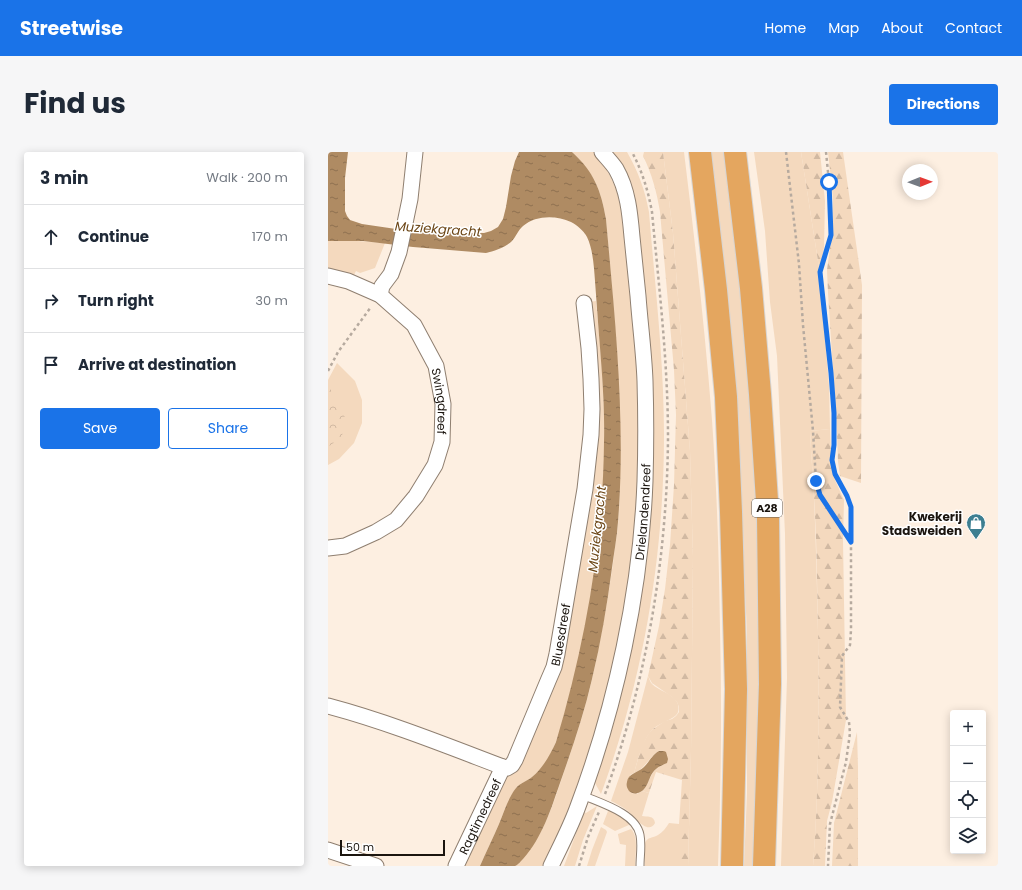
<!DOCTYPE html>
<html lang="en">
<head>
<meta charset="utf-8">
<style>
	body { margin:0; font-family:Poppins,sans-serif; background:#f6f6f7; color:#1f2937 }
	.controls { position:absolute; right:12px; bottom:12px; display:grid; overflow:hidden; border-radius:4px; box-shadow:0 2px 10px #0003 }
	.controls button { width:36px; height:36px; display:grid; place-items:center; padding:0; border:0; border-bottom:1px solid #e0e1e3; background:#fff; color:#1f2937; font:20px sans-serif }
	.compass { position:absolute; left:574px; top:12px; width:36px; height:36px; border-radius:50%; background:#fff; box-shadow:0 2px 10px #0003; rotate:89deg }
	.scale { position:absolute; left:12px; bottom:10px; width:105px; box-sizing:border-box; padding-left:4px; border:2px solid #1b150f; border-top:0; font-size:11px; line-height:14px; white-space:nowrap; color:#1b150f; -webkit-text-stroke:3px #fff; paint-order:stroke }
	.stop { position:absolute; width:12px; height:12px; margin:-9px; border:3px solid #1a73e8; border-radius:50%; background:#fff }
	.stop.end { background:#1a73e8; border-color:#fff; box-shadow:0 1px 4px #0008 }
	.list { margin:0; padding:0; list-style:none }
	h2 { display:flex; justify-content:space-between; align-items:center; height:52px; margin:0; padding:0 16px; font-size:17px }
	h2 small { font-size:13px; font-weight:400; color:#747a83 }
	.list li { display:grid; grid-template-columns:26px 1fr auto; gap:12px; align-items:center; box-sizing:border-box; height:64px; padding:0 16px; border-top:1px solid #e0e1e3 }
	.list b { display:block; font-size:15px; white-space:nowrap }
	.list em { font-size:13px; font-style:normal; color:#747a83 }
	.actions { display:flex; gap:8px; padding:12px 16px }
	.actions a { flex:1; padding:9px 0; border:1px solid #1a73e8; border-radius:4px; text-align:center; font-size:14px; color:#1a73e8 }
	.actions .main { background:#1a73e8; color:#fff }
	.icon { flex:none; width:22px; height:22px; fill:none; stroke:currentColor; stroke-width:2; stroke-linecap:round; stroke-linejoin:round }
	.map { position:relative; flex:none; width:670px; height:714px; overflow:hidden; border-radius:4px }
	header { display:flex; align-items:center; gap:24px; box-sizing:border-box; height:56px; padding:0 20px; background:#1a73e8; color:#fff }
	header strong { font-size:19px }
	nav { display:flex; gap:22px; margin-inline-start:auto; font-size:14px }
	.intro { display:flex; align-items:center; justify-content:space-between; box-sizing:border-box; height:96px; padding:0 24px }
	h1 { margin:0; font-size:28px }
	.button { padding:10px 18px; border-radius:4px; background:#1a73e8; color:#fff; font-size:14px; font-weight:700 }
	main { display:flex; gap:24px; padding:0 24px }
	aside { flex:1; background:#fff; border-radius:4px; box-shadow:0 2px 10px #0003 }
	.map>svg:first-child { display:block }
	.green { fill:#f4d9be }
	.forest { fill:url(#forest-firs) }
	.park { fill:url(#park-crowns) }
	.water { fill:url(#water-ripples) }
	.lines { fill:none; stroke-linecap:round; stroke-linejoin:round }
	.service-casing { stroke:#8f7f70; stroke-width:9 }
	.minor-casing { stroke:#8f7f70; stroke-width:17 }
	.motorway-casing { stroke:#d6d5d4; stroke-width:24 }
	.path { stroke:#b6aa9f; stroke-width:2.5; stroke-dasharray:3 3; stroke-linecap:butt }
	.service { stroke:#fff; stroke-width:7 }
	.minor { stroke:#fff; stroke-width:15 }
	.motorway { stroke:#e4a65f; stroke-width:22 }
	.route { stroke:#1a73e8; stroke-width:5 }
	.labels { text-anchor:middle; dominant-baseline:central; stroke-width:3; stroke-linejoin:round; paint-order:stroke }
	.shield { fill:#fff; stroke:#5f5b57; stroke-width:1 }
	.shield-label { font-size:11px; font-weight:bold; fill:#1b150f }
	.street-label { font-size:12px; fill:#1b150f; stroke:#fff }
	.poi-label { font-size:12px; font-weight:bold; fill:#1b150f; stroke:#fff; text-anchor:end }
	.water-label { font-size:13px; font-style:italic; fill:#6b4515; stroke:#fff }
</style>
</head>
<body>
<header>
<strong>Streetwise</strong>
<nav><a>Home</a><a>Map</a><a>About</a><a>Contact</a></nav>
</header>
<div class="intro"><h1>Find us</h1><a class="button">Directions</a></div>
<main>
<aside>
<h2>3 min<small>Walk · 200 m</small></h2>
<ul class="list">
<li><svg class="icon" aria-label="ahead" viewBox="0 0 24 24"><path d="M12 20V5M6 11l6-6 6 6"/></svg><div><b>Continue</b></div><em>170 m</em></li>
<li><svg class="icon" aria-label="right" viewBox="0 0 24 24"><path d="M7 20v-9h11M14 6l5 5-5 5"/></svg><div><b>Turn right</b></div><em>30 m</em></li>
<li><svg class="icon" aria-label="arrive" viewBox="0 0 24 24"><path d="M6 21V4h12l-3 4 3 4H6"/></svg><div><b>Arrive at destination</b></div></li>
</ul>
<div class="actions"><a class="main">Save</a><a>Share</a></div>
</aside>
<div class="map">
<svg width="670" height="714" viewBox="0 0 670 714">
	<defs>
		<pattern id="forest-firs" width="22" height="20" patternUnits="userSpaceOnUse"><rect width="22" height="20" fill="#f4d9be"/><path d="M5 1l3.5 6h-7zM16 11l3.5 6h-7z" fill="#d1b9a2"/></pattern>
		<pattern id="park-crowns" width="20" height="18" patternUnits="userSpaceOnUse"><rect width="20" height="18" fill="#f4d9be"/><path d="M2 6a3 3 0 1 1 6 0M12 15a3 3 0 1 1 6 0" fill="none" stroke="#d1b9a2"/></pattern>
		<pattern id="water-ripples" width="26" height="14" patternUnits="userSpaceOnUse"><rect width="26" height="14" fill="#af8b63"/><path d="M2 4q2-2 4 0t4 0M15 11q2-2 4 0t4 0" fill="none" stroke="#8e7050"/></pattern>
	</defs>
	<rect width="100%" height="100%" fill="#fdefe1"/>
	<path class="green" d="M 244,0 L 267,0 C 282,20 290,38 295,63 C 298,97 301,132 304,166 C 306,192 309,218 310,243 C 313,364 299,481 262,596 C 252,626 242,656 229,684 C 225,694 219,704 214,714 L 186,714 C 214,692 226,649 237,617 C 247,588 257,558 264,527 C 273,489 279,450 285,412 C 286,398 289,385 290,372 C 292,349 292,325 292,301 C 292,223 285,145 278,67 C 273,38 266,21 244,0 Z
		M 285,0 L 299,0 C 310,19 317,38 321,60 C 327,134 336,209 336,283 C 336,405 315,528 273,642 L 267,631 L 266,631 L 296,529 L 322,198 L 309,61 C 305,39 299,18 285,0 Z
		M 335,0 L 356,0 C 367,89 377,179 384,268 C 389,338 391,407 392,477 C 394,556 393,635 390,714 L 360,714 L 363,599 L 365,405 L 362,299 L 345,81 Z
		M 381,0 L 397,0 L 416,164 L 429,376 L 431,488 L 428,645 L 425,714 L 416,714 L 419,641 L 419,481 L 414,375 L 409,281 Z
		M 426,0 L 473,0 L 492,122 L 501,234 L 502,277 L 482,279 C 483,302 485,324 486,346 C 488,391 489,435 490,480 C 491,558 491,636 485,714 L 453,714 L 459,526 L 457,382 L 449,204 L 442,150 L 437,79 Z
		M 16,88 L 57,91 L 47,116 L 32,121 L 28,119 L 26,123 L 13,119 L 0,116 L 0,89 Z
		M 268,149 C 274,211 279,273 275,334 C 272,387 264,440 254,491 C 248,521 239,550 232,579 C 226,596 218,615 203,626 C 198,630 192,631 188,636 C 180,647 176,660 171,672 C 165,686 158,700 152,714 L 136,714 L 225,527 L 261,336 L 261,150 Z
		M 9,211 L 27,229 L 34,248 L 34,271 L 26,291 L 11,307 L 0,313 L 0,228 Z
		M 320,524 C 321,526 322,530 324,532 C 331,539 344,541 349,550 C 351,554 351,559 349,562 C 346,567 332,571 326,576 C 315,586 310,607 306,621 L 302,623 L 309,642 L 314,639 L 321,641 L 314,664 C 319,665 326,663 327,671 C 320,684 306,664 300,659 C 295,655 289,652 283,649 L 300,600 Z
		M 269,654 L 255,688 L 247,714 L 236,714 L 256,660 L 258,661 Z
		M 282,658 C 289,662 297,665 301,673 L 287,679 L 275,672 L 280,659 Z
		M 341,671 L 351,672 L 351,714 L 317,714 C 317,707 316,698 317,691 C 319,685 325,686 330,683 C 335,680 338,676 341,671 Z
		M 273,675 L 278,678 L 279,680 L 267,714 L 259,714 L 264,698 Z
		M 303,677 C 311,685 307,703 307,714 L 297,714 L 298,693 L 292,692 L 290,683 L 290,682 Z"/>
	<path class="forest" d="M 316,0 L 335,0 L 345,81 L 362,299 L 365,405 L 363,599 L 360,714 L 351,714 L 351,672 L 354,628 L 328,620 L 321,641 L 314,639 C 321,632 322,621 330,615 L 331,599 C 321,605 317,617 306,621 L 314,593 L 321,581 L 325,577 L 337,569 L 344,567 L 348,564 L 351,560 L 351,555 L 349,550 L 344,545 L 324,531 L 320,524 L 331,474 L 337,437 L 342,393 L 346,333 L 348,263 L 346,218 L 332,60 C 329,41 324,22 315,4 Z
		M 473,0 L 492,0 L 497,49 L 496,95 L 492,122 Z
		M 500,0 L 515,0 L 534,133 L 533,331 L 512,324 L 510,310 L 509,281 L 500,141 L 499,118 L 504,81 L 505,47 Z
		M 502,277 L 503,302 L 507,328 L 516,348 L 515,388 L 518,568 L 504,650 L 499,669 L 497,714 L 485,714 C 491,636 491,557 490,478 C 489,434 489,390 486,345 C 485,323 483,301 482,279 Z
		M 529,580 L 530,615 L 530,714 L 504,714 L 506,671 Z"/>
	<path class="park" d="M 0,233 L 17,260 L 14,285 L 0,295 Z"/>
	<path class="water" d="M 0,0 L 20,0 L 17,26 L 17,59 L 19,64 L 22,68 L 34,72 L 68,77 L 132,81 L 156,81 L 163,79 L 170,75 L 175,67 L 178,55 L 183,24 L 187,9 L 191,0 L 244,0 C 266,20 273,38 278,67 C 287,167 298,269 290,370 C 289,385 286,400 284,416 C 279,453 273,490 264,527 C 256,562 244,597 232,631 C 223,657 214,686 195,707 C 193,709 190,713 187,714 C 182,714 158,714 152,714 C 158,700 165,686 171,672 C 176,660 180,646 188,636 C 192,631 199,629 204,625 C 215,616 222,603 228,590 C 257,493 275,392 276,290 C 277,250 273,210 270,170 C 269,156 268,143 267,129 C 266,116 265,97 259,85 C 256,79 249,73 243,70 C 228,63 208,63 195,74 C 190,78 188,85 184,89 C 177,96 166,99 158,101 L 85,95 L 35,89 L 0,89 Z
		M 331,599 L 336,599 L 338,600 L 340,607 L 339,611 C 335,613 331,614 328,617 C 320,623 321,638 310,641 C 307,642 303,641 301,639 C 299,636 298,634 299,630 C 300,621 310,621 316,615 C 322,609 324,603 331,599 Z"/>
	<g class="lines">
		<g class="service-casing">
			<path id="service" d="M 254,643 C 272,651 308,661 312,683 C 314,693 312,704 312,714"/>
		</g>
		<g class="minor-casing">
			<g id="minor">
				<path id="s1" d="M 0,124 L 20,129 L 52,143 L 86,173 L 108,214 L 115,252 L 114,290 L 107,313 L 88,344 L 68,368 L 48,380 L 17,394 L 0,396"/>
				<path d="M 52,143 L 54,134 L 63,122 L 71,100 L 82,47 L 87,0"/>
				<path id="s2" d="M 0,554 C 60,570 117,593 175,615 L 179,616 L 184,613 L 187,608 L 220,529 L 226,515 L 229,502 L 257,337 L 263,283 L 264,257 L 263,227 L 261,196 L 256,151"/>
				<path d="M 0,698 L 48,714"/>
				<path id="s3" d="M 128,714 L 175,615"/>
				<path id="s4" d="M 223,714 C 232,695 242,676 249,657 C 288,554 313,438 317,329 C 318,295 318,262 317,229 C 316,201 312,172 310,144 C 308,125 306,105 304,85 C 302,62 300,38 288,17 C 284,11 279,6 274,0"/>
			</g>
		</g>
		<g class="motorway-casing">
			<path id="motorway" d="M 372,0 L 388,138 L 398,245 L 403,360 L 408,537 L 404,714
				M 407,0 L 423,136 L 432,242 L 440,364 L 442,532 L 436,714"/>
		</g>
		<path class="path" d="M 458,0 L 471,112 L 475,173 L 485,279 L 488,329 L 492,343 L 523,390
			M 498,0 L 501,30 L 503,83 L 492,120 L 503,221 L 506,261 L 506,293 L 504,308 L 507,322 L 519,344 L 523,355 L 523,478 L 522,493 L 514,504 L 512,555 L 521,570 L 522,581 L 518,610 L 502,672 L 500,714
			M 0,219 L 10,200 L 43,155
			M 277,642 C 319,528 339,406 340,286 C 340,210 331,135 324,60 C 320,38 314,19 304,0
			M 251,714 L 260,685 L 271,660"/>
		<use href="#service" class="service"/>
		<use href="#minor" class="minor"/>
		<use href="#motorway" class="motorway"/>
	</g>
	<g class="lines">
		<path class="route" d="M 488,329 L 492,343 L 523,390 L 523,355 L 519,344 L 507,322 L 504,308 L 506,293 L 506,261 L 503,221 L 492,120 L 503,83 L 501,30"/>
	</g>
	<defs>
		<g id="shop-pin" transform="scale(1)"><path d="M0 17L-7.5 6A9.5 9.5 0 1 1 7.5 6Z" fill="#3d7f91" stroke="#fff"/><path d="M-5-2.5h2.3a2.7 3.5 0 0 1 5.4 0H5L5.5 6h-11ZM-1.5-2.5h3a1.5 2.3 0 0 0-3 0Z" fill="#fff"/></g>
	</defs>
	<g fill-rule="evenodd">
		<use href="#shop-pin" x="648" y="371"/>
	</g>
	<g class="labels">
		<rect class="shield" x="424" y="347" width="30" height="18" rx="3"/>
		<g class="shield-label">
			<text x="439" y="356">A28</text>
		</g>
		<g class="street-label">
			<text stroke="none"><textPath href="#s1" startOffset="183">Swingdreef</textPath></text>
			<text stroke="none"><textPath href="#s4" startOffset="368">Drielandendreef</textPath></text>
			<text stroke="none"><textPath href="#s2" startOffset="335">Bluesdreef</textPath></text>
			<text stroke="none"><textPath href="#s3" startOffset="55">Ragtimedreef</textPath></text>
		</g>
		<g class="poi-label">
			<text x="634" y="364">Kwekerij<tspan x="634" dy="14">Stadsweiden</tspan></text>
		</g>
		<g class="water-label">
			<text transform="translate(110 77) rotate(4)">Muziekgracht</text>
			<text transform="translate(269 377) rotate(-84)">Muziekgracht</text>
		</g>
	</g>
</svg>
<div class="controls">
<button>+</button>
<button>−</button>
<button><svg class="icon" aria-label="locate" viewBox="0 0 24 24"><circle cx="12" cy="12" r="6"/><path d="M12 2v4M12 18v4M2 12h4M18 12h4"/></svg></button>
<button><svg class="icon" aria-label="layers" viewBox="0 0 24 24"><path d="M12 4l9 5-9 5-9-5zM3 14l9 5 9-5"/></svg></button>
</div>
<svg class="compass" viewBox="-18 -18 36 36"><path d="M0-13l5 13h-10z" fill="#e53935"/><path d="M0 13l5-13h-10z" fill="#747a83"/></svg>
<div class="scale">50 m</div>
<div class="stop" style="left:501px;top:30px"></div>
<div class="stop end" style="left:488px;top:329px"></div>
</div>
</main>
</body>
</html>
